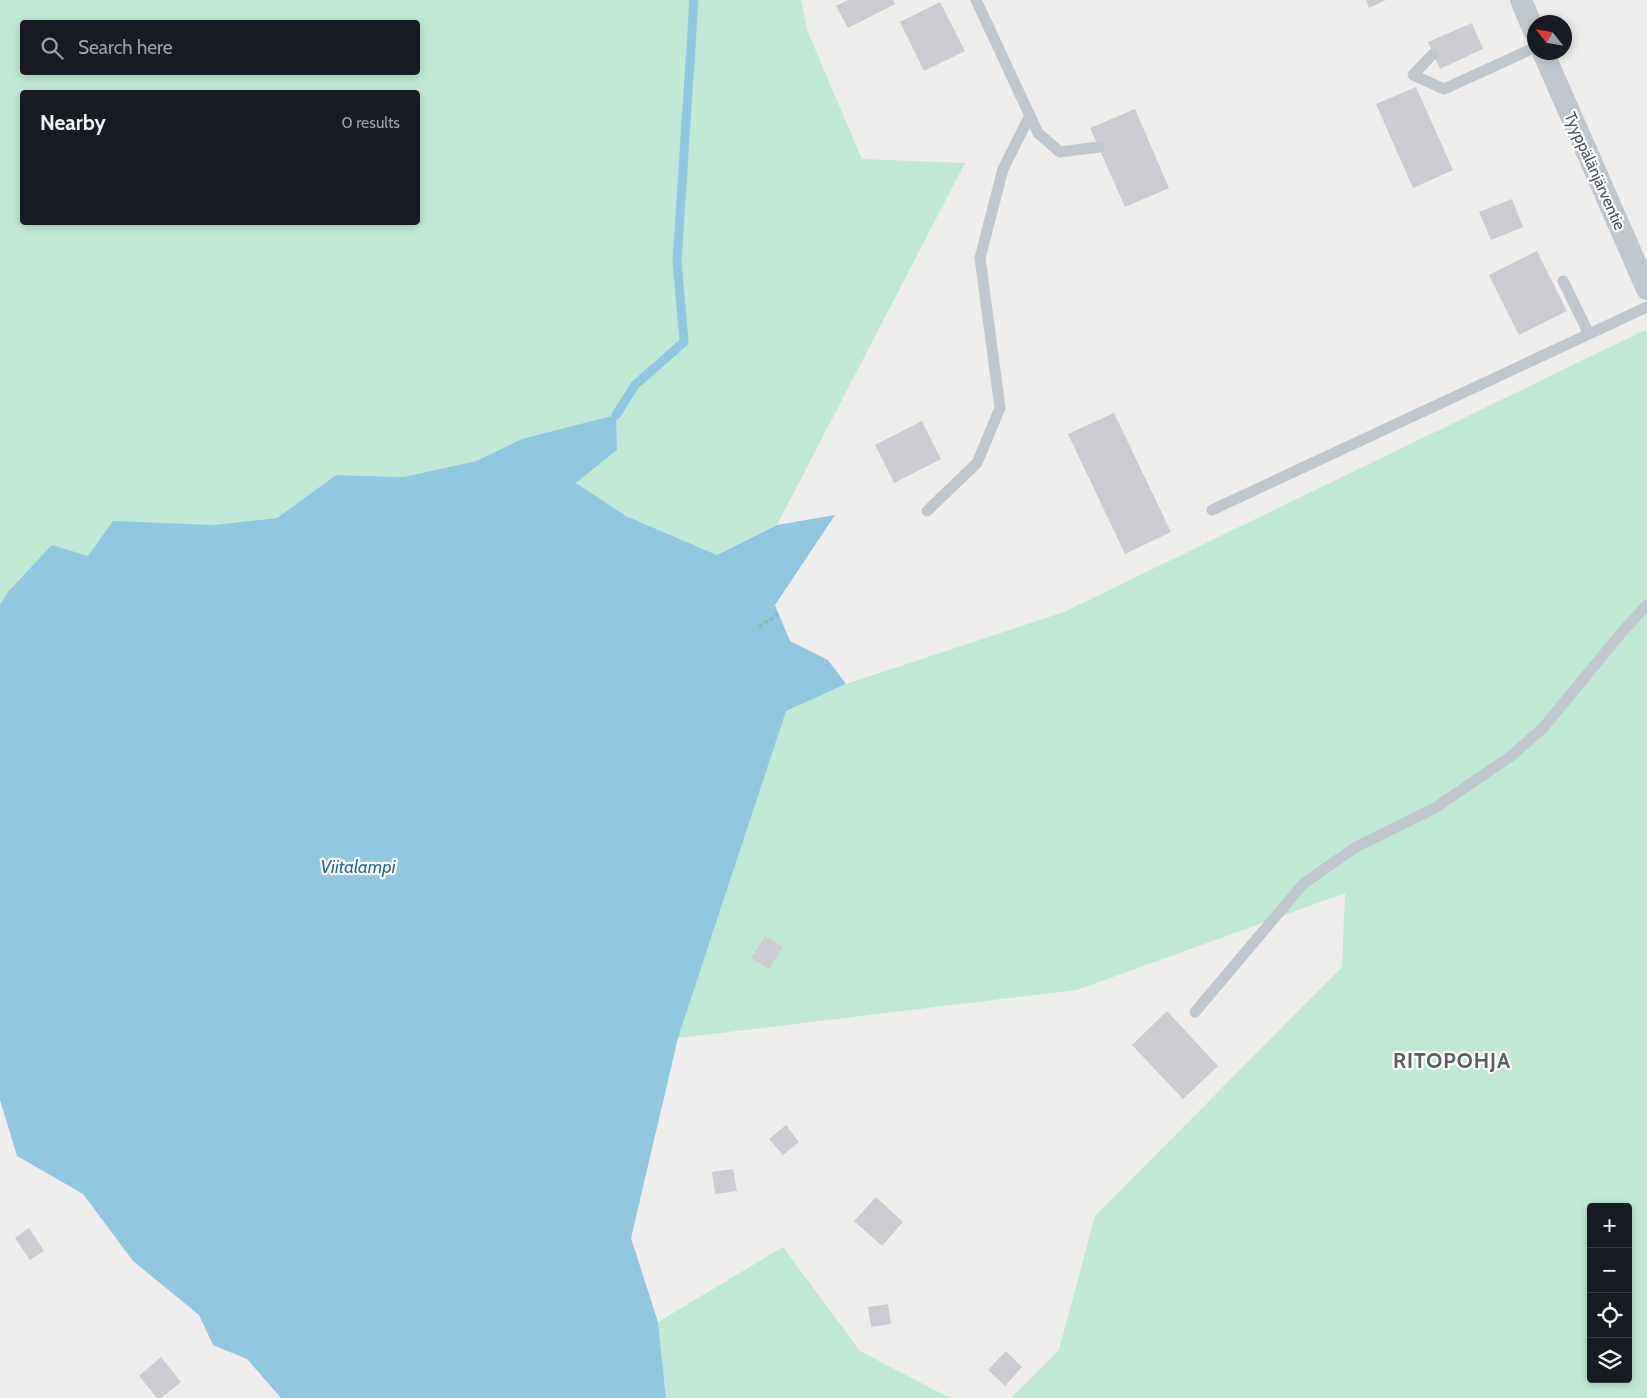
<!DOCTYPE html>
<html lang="en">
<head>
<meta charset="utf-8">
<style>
	body { margin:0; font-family:Cabin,sans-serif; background:#20242c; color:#f1f3f6 }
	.controls { position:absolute; right:15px; bottom:15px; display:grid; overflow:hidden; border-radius:5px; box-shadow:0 2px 8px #0003 }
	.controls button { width:45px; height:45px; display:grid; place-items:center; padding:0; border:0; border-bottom:1px solid #363941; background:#171b24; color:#f1f3f6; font:25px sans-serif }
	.compass { position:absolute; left:1527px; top:15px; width:45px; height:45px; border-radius:50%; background:#171b24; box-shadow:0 2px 8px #0003; rotate:301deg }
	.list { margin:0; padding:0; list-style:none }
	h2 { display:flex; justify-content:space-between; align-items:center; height:65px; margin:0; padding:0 20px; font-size:21px }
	h2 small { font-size:16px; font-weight:400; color:#9ea1a6 }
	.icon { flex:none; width:28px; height:28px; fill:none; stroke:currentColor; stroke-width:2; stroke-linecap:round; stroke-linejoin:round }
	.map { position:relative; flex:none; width:1647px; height:1398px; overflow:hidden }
	.search { position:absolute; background:#171b24; box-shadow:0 2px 8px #0003; left:20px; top:20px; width:400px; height:55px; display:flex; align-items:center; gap:12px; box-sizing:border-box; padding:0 18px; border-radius:5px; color:#9ea1a6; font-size:19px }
	.panel { position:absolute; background:#171b24; box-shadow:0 2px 8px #0003; left:20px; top:90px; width:400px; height:135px; border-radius:5px }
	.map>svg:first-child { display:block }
	.green { fill:#c0e9d5; fill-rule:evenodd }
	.water { fill:#92c7e1 }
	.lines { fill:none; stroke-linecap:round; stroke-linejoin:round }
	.stream { stroke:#92c7e1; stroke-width:9 }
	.building { fill:#caccd1 }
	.path { stroke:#7cc3a9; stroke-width:3; stroke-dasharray:4 2.5; stroke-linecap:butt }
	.lane { stroke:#bfc6ce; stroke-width:11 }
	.street { stroke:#bfc6ce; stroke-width:22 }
	.labels { text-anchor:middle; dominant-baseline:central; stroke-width:4.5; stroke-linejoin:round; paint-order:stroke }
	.street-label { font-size:16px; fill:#474e58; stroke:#fff }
	.water-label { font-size:18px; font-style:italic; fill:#1c6e97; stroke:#fff }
	.district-label { font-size:21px; font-weight:bold; letter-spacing:1px; fill:#5b5d61; stroke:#fff }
</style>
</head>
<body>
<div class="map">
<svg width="1647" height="1398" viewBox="0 0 1647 1398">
	<rect width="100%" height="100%" fill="#f0eded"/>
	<path class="green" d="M 0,0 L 801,0 L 807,30 L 862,159 L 965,163 L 777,525 L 717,555 L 626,516 L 576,483 L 617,450 L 522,439 L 476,461 L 404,477 L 336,475 L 277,518 L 213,525 L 88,556 L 7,593 L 0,605 ZM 22,22 L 418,22 L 418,72 L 22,72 ZM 22,92 L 418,92 L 418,222 L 22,222 Z
		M 1645,330 L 1647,334 L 1647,1398 L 1011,1398 L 1059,1350 L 1095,1216 L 1342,967 L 1345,893 L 1077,990 L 678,1038 L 786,710 L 846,684 L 1064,612 ZM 1591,1207 L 1628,1207 L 1628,1379 L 1591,1379 Z
		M 783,1247 L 860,1351 L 950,1398 L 666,1398 L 658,1322 Z"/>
	<path class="water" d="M 616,415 L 617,450 L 576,483 L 626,516 L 717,555 L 777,525 L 835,515 L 775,605 L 790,641 L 828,660 L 846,684 L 786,711 L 678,1038 L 631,1238 L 658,1322 L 666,1398 L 281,1398 L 247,1359 L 213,1345 L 199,1315 L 133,1261 L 83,1194 L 17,1156 L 0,1100 L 0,605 L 7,593 L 52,545 L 88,556 L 113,521 L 213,525 L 277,518 L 336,475 L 404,477 L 476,461 L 522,439 Z"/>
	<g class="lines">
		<path class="stream" d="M 616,415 L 635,385 L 684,342 L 677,261 L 694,0"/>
	</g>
	<path class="building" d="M 848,0 L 893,0 L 895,4 L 848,28 L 836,6 Z
		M 1366,0 L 1386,0 L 1369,8 Z
		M 940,2 L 965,51 L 924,71 L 900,22 Z
		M 1472,23 L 1483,49 L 1440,69 L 1428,42 Z
		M 1416,87 L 1453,170 L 1413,188 L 1376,104 Z
		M 1135,109 L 1169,188 L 1125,207 L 1090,128 Z
		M 1512,199 L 1523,227 L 1491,240 L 1479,212 Z
		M 1537,251 L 1567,311 L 1519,335 L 1489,275 Z
		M 1114,413 L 1171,532 L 1125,554 L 1068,434 Z
		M 922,421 L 941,459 L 894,483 L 875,445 Z
		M 765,936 L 783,947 L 769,969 L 751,958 Z
		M 1167,1011 L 1218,1066 L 1183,1099 L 1132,1045 Z
		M 786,1125 L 799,1142 L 783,1155 L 769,1139 Z
		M 733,1169 L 737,1191 L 715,1194 L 712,1172 Z
		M 876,1197 L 903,1222 L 882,1246 L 854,1221 Z
		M 29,1228 L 44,1251 L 30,1260 L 15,1238 Z
		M 888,1304 L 891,1324 L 871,1327 L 868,1307 Z
		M 1006,1351 L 1022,1367 L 1005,1386 L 988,1370 Z
		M 161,1357 L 181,1382 L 161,1398 L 157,1398 L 139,1376 Z"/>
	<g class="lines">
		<path class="path" d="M 759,627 L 778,614"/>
		<path class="lane" d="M 976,0 L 1038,133 L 1060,152 L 1099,147
			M 1433,54 L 1413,75 L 1444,89 L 1534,48
			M 1563,281 L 1589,334
			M 1212,510 L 1647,307
			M 927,511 L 977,463 L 1000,408 L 980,258 L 1003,169 L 1030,115
			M 1195,1012 L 1303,884 L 1356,847 L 1435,808 L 1511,756 L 1543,728 L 1622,632 L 1647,605"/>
		<path class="street" d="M 1521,0 L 1534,31
			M 1543,52 L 1647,289"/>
	</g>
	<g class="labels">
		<g class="street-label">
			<text transform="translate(1595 171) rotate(66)">Tyyppälänjärventie</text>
		</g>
		<g class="water-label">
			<text x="358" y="867">Viitalampi</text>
		</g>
		<g class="district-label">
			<text x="1452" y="1060">RITOPOHJA</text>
		</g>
	</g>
</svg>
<div class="controls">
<button>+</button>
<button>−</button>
<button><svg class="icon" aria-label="locate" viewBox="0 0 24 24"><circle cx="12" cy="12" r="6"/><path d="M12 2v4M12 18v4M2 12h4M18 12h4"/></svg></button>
<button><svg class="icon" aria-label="layers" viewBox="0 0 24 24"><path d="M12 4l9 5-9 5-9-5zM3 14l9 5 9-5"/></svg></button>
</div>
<svg class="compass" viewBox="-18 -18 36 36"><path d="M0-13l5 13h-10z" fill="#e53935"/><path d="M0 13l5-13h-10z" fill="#9ea1a6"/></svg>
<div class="search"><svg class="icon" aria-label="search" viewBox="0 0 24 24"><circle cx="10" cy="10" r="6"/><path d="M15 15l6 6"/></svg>Search here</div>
<section class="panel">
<h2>Nearby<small>0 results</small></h2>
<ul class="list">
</ul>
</section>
</div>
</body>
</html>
